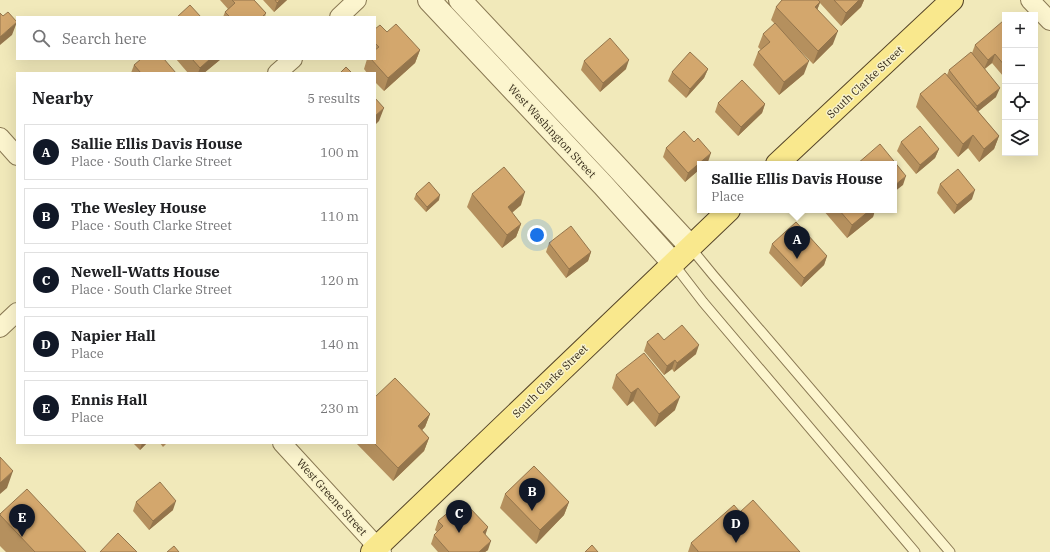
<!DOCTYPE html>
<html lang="en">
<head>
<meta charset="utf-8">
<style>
	body { margin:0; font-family:"IBM Plex Serif",serif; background:#f6f6f6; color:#202124 }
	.controls { position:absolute; right:12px; top:12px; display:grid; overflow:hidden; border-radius:0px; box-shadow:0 4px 16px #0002 }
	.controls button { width:36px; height:36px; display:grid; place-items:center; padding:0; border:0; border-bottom:1px solid #e0e0e0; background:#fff; color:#202124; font:20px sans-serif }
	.you { position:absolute; left:537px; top:235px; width:14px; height:14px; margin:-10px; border:3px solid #fff; border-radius:50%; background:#1a73e8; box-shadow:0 0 0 6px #1a73e833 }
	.badge { display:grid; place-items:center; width:26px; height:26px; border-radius:50%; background:#111827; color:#fff; font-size:13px; font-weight:700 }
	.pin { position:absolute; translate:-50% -33px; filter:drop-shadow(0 1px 2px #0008) }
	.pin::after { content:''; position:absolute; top:21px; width:14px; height:12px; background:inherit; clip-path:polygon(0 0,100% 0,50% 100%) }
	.popup { position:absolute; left:697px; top:161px; width:200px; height:52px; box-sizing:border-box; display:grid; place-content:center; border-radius:0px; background:#fff; filter:drop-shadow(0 1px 3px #0005); font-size:13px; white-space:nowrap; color:#757577 }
	.popup b { font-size:15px; color:#202124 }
	.popup::after { content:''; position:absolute; left:50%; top:100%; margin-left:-8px; border:8px solid transparent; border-top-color:#fff }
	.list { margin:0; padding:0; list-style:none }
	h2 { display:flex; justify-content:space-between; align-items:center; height:52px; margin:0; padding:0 16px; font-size:17px }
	h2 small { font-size:13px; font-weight:400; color:#757577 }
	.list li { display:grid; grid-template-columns:26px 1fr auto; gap:12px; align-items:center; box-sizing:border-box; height:56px; margin:0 8px 8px; padding:0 8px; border:1px solid #e0e0e0; border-radius:0px }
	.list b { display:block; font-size:15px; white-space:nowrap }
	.list p { margin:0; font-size:13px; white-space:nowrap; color:#757577 }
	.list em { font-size:13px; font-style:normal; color:#757577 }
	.icon { flex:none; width:22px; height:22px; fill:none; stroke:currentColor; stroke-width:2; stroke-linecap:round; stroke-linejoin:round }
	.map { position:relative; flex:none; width:1050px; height:552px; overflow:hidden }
	.search { position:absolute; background:#fff; box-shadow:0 4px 16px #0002; left:16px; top:16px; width:360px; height:44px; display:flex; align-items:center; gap:10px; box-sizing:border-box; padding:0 14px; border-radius:0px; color:#757577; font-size:15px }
	.panel { position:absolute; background:#fff; box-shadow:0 4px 16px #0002; left:16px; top:72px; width:360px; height:372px; border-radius:0px }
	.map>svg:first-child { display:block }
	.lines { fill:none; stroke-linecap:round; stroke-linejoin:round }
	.service-casing { stroke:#897853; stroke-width:11 }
	.minor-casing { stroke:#897853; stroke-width:20 }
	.tertiary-casing { stroke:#897853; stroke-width:24 }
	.primary-casing { stroke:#564529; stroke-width:24 }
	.service { stroke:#fcf5ce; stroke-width:9 }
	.minor { stroke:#fcf5ce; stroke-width:18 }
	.tertiary { stroke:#fcf5ce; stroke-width:22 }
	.primary { stroke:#f9e88d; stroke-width:22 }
	.wall { fill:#b5905e }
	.shaded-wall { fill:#94754c }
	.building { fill:#d3a76d; stroke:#94754c }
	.labels { text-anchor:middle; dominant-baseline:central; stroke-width:3; stroke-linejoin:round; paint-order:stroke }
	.street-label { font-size:11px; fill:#372c1a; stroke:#f8f2ca }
</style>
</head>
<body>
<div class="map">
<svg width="1050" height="552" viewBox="0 0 1050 552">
	<rect width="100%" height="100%" fill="#f1e9ba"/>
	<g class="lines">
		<g class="service-casing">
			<path id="service" d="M 690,247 L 713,275 L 950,552
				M 673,263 L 703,302 L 915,552"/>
		</g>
		<g class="minor-casing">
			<path id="minor" d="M 1030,0 L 1050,21
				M 339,17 L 357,0
				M 277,73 L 293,59
				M 0,137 L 17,156
				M 0,328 L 17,312
				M 282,443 L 382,552"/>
		</g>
		<g class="tertiary-casing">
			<path id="tertiary" d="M 429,0 L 603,185 L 673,263
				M 460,0 L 616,166 L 690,246"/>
		</g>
		<g class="primary-casing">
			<path id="primary" d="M 777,164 L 952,0
				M 372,552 L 729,210"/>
		</g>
		<use href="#service" class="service"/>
		<use href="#minor" class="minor"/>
		<use href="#tertiary" class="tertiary"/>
		<use href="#primary" class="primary"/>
	</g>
	<path class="wall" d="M 220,0 L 254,0 L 266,13 L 265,17 L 223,17 L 225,12 L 228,9 Z
		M 263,0 L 287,0 L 274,12 Z
		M 782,0 L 864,0 L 861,7 L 841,26 L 820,3 L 817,10 L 833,44 L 813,64 L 793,43 L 804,74 L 779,95 L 753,65 L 758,52 L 761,50 L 758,47 L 763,34 L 775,24 L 771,20 L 776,7 Z
		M 1005,23 L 1005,74 L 1003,76 L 992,63 L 985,69 L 996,97 L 978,111 L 999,136 L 994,149 L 979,162 L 968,148 L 958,157 L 916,107 L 920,94 L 947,75 L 949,70 L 972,53 L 975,45 Z
		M 375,29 L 387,32 L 420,50 L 415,63 L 384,91 L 375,82 L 375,73 L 367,73 L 364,69 L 367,59 L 375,59 Z
		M 176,59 L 221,59 L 204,73 L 188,73 Z
		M 584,61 L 626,69 L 600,92 L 581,70 Z
		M 134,65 L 176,73 L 131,73 Z
		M 708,69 L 704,78 L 686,98 L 668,81 L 672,72 Z
		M 718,103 L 765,104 L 762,113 L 738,136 L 715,112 Z
		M 901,142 L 939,149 L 935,158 L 916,174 L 897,151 Z
		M 666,148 L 708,162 L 685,182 L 663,157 Z
		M 940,184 L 972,199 L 954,214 L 937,193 Z
		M 416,194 L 439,200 L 426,212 L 414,199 Z
		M 472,194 L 521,205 L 512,213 L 521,224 L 516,237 L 502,248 L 467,207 Z
		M 823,210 L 875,210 L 873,217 L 847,238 Z
		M 549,243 L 591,252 L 588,261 L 566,278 L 546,252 Z
		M 772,244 L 827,256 L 824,265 L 801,287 L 769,253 Z
		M 664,340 L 696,354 L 674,372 L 672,369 L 664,375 L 644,351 L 647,342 Z
		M 616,375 L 675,410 L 655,427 L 633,401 L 627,406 L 612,388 Z
		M 430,414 L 425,427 L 422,430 L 429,438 L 424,451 L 393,481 L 356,443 L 375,443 Z
		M 133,443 L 147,443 L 140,450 Z
		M 160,443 L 167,443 L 163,447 Z
		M 505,494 L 569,502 L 564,515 L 536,544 L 500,508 Z
		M 136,502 L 173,510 L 149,530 L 133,511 Z
		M 740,512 L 800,552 L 688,552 L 691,543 Z
		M 0,514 L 86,552 L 6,552 L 0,546 Z
		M 457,517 L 488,527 L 485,534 L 488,550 L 485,552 L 438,552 L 431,544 L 434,535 L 437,532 L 435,530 L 438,521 Z"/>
	<path class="shaded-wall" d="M 280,0 L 287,0 L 274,12 L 277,3 Z
		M 859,0 L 864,0 L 861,7 L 841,26 L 846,13 Z
		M 820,2 L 815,16 L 815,7 Z
		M 17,22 L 12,35 L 0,45 L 0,37 Z
		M 838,31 L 833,44 L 813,64 L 818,51 Z
		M 420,50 L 415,63 L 384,91 L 388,78 Z
		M 995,54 L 992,63 L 984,69 L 988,60 Z
		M 210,59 L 221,59 L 204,73 L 198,73 L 200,68 Z
		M 629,60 L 626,69 L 600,92 L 603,83 Z
		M 809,61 L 804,74 L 779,95 L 784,82 Z
		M 708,69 L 704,78 L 686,98 L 690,89 Z
		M 1000,88 L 996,97 L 974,115 L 977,106 Z
		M 765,104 L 762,113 L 738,136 L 741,127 Z
		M 384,108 L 379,121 L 375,125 L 375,116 Z
		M 973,135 L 968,148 L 958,157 L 963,144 Z
		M 999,136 L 994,149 L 979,162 L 984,149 Z
		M 939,149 L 935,158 L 916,174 L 920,165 Z
		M 711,153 L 708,162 L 705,164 L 700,164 L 700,169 L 685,182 L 688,173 Z
		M 906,176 L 903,185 L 894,192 L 894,186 Z
		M 975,190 L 972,199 L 954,214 L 957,205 Z
		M 525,192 L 521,205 L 503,220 L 508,207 Z
		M 440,195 L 439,200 L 426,212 L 427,207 Z
		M 870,210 L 875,210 L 873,217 L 847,238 L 852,225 Z
		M 521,224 L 516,237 L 502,248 L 507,235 Z
		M 591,252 L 588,261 L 566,278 L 569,269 Z
		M 827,256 L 824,265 L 801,287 L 804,278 Z
		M 699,345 L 696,354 L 674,372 L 677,363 Z
		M 675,360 L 672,369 L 664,375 L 667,366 Z
		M 638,388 L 633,401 L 627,406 L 631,393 Z
		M 680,397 L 675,410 L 655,427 L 659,414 Z
		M 430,414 L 425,427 L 413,439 L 418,426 Z
		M 429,438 L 424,451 L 393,481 L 398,468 Z
		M 142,443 L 147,443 L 140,450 Z
		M 13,471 L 7,488 L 0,494 L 0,483 Z
		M 176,501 L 173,510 L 149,530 L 153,521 Z
		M 569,502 L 564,515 L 536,544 L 540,530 Z
		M 488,527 L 485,536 L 483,532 Z
		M 491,541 L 488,550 L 485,552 L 479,552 Z"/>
	<path class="building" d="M 232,0 L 254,0 L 266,13 L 262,17 L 230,17 L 225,12 L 235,3 Z
		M 275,0 L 280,0 L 277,3 Z
		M 782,0 L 818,0 L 820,2 L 815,7 L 838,31 L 818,51 L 776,7 Z
		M 834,0 L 859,0 L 846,13 Z
		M 190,5 L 201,17 L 177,17 Z
		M 8,12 L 17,22 L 0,37 L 0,13 L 3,16 Z
		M 1003,21 L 1005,23 L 1005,66 L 995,54 L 988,60 L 975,45 Z
		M 775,23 L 809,61 L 784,82 L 758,52 L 770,42 L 763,34 Z
		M 396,24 L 420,50 L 388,78 L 371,59 L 375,59 L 375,50 L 379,47 L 375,43 L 375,29 L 380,25 L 387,32 Z
		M 610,38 L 629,60 L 603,83 L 584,61 Z
		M 690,52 L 708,69 L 690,89 L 672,72 Z
		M 971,52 L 1000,88 L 977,106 L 949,70 Z
		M 141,59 L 164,59 L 176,73 L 141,73 L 134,65 Z
		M 192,59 L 210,59 L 200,68 Z
		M 346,67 L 352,73 L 340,73 Z
		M 945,73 L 999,136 L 984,149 L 973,135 L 963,144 L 920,94 Z
		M 742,80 L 765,104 L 741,127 L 718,103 Z
		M 375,98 L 384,108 L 375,116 Z
		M 920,126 L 939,149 L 920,165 L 901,142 Z
		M 684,131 L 694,142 L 698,138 L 711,153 L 688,173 L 666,148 Z
		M 880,144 L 906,176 L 894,186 L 894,164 L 857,164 Z
		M 504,167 L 525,192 L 508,207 L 521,224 L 507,235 L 472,194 Z
		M 958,169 L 975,190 L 957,205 L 940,184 Z
		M 429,182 L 440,195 L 427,207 L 416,194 Z
		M 839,210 L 870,210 L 852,225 Z
		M 796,222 L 827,256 L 804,278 L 772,244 Z
		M 571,226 L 591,252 L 569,269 L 549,243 Z
		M 682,325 L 699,345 L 677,363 L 675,360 L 667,366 L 647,342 L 658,333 L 664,340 Z
		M 644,353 L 680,397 L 659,414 L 638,388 L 631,393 L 616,375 Z
		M 395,378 L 430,414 L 418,426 L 429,438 L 398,468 L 374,443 L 375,443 L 375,397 Z
		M 0,457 L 13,471 L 0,483 Z
		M 534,466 L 569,502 L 540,530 L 505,494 Z
		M 160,482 L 176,501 L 153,521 L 136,502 Z
		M 27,489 L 86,552 L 35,552 L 0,515 L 0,514 Z
		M 753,500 L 800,552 L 698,552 L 698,551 L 691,543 L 734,505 L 740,512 Z
		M 468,506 L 488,527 L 483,532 L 491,541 L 479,552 L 449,552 L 434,535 L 443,526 L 438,521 L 451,510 L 457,517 Z
		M 118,533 L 137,552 L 100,552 Z
		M 592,545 L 598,552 L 585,552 Z
		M 174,546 L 179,552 L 167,552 Z"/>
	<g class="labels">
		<g class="street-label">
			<text transform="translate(865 82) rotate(-43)">South Clarke Street</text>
			<text transform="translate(552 131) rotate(47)">West Washington Street</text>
			<text transform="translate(550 381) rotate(-44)">South Clarke Street</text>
			<text transform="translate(332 497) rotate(48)">West Greene Street</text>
		</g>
	</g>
</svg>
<div class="controls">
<button>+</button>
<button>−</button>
<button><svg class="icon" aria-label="locate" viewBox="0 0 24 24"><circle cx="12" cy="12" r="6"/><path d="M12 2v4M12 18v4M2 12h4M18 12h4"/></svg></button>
<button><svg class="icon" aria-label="layers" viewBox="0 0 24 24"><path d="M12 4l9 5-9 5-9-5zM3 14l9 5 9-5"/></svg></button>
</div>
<div class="you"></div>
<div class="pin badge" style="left:797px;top:259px">A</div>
<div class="popup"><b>Sallie Ellis Davis House</b>Place</div>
<div class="pin badge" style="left:532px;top:511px">B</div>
<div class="pin badge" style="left:459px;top:533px">C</div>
<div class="pin badge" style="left:736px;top:543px">D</div>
<div class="pin badge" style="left:22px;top:537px">E</div>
<div class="search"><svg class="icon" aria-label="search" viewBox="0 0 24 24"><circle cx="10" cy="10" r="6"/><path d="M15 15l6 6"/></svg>Search here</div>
<section class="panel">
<h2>Nearby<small>5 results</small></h2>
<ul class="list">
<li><span class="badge">A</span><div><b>Sallie Ellis Davis House</b><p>Place · South Clarke Street</p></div><em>100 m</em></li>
<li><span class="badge">B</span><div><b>The Wesley House</b><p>Place · South Clarke Street</p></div><em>110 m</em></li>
<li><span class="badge">C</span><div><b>Newell-Watts House</b><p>Place · South Clarke Street</p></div><em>120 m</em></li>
<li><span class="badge">D</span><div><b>Napier Hall</b><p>Place</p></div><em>140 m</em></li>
<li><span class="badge">E</span><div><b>Ennis Hall</b><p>Place</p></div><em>230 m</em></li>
</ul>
</section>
</div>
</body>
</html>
